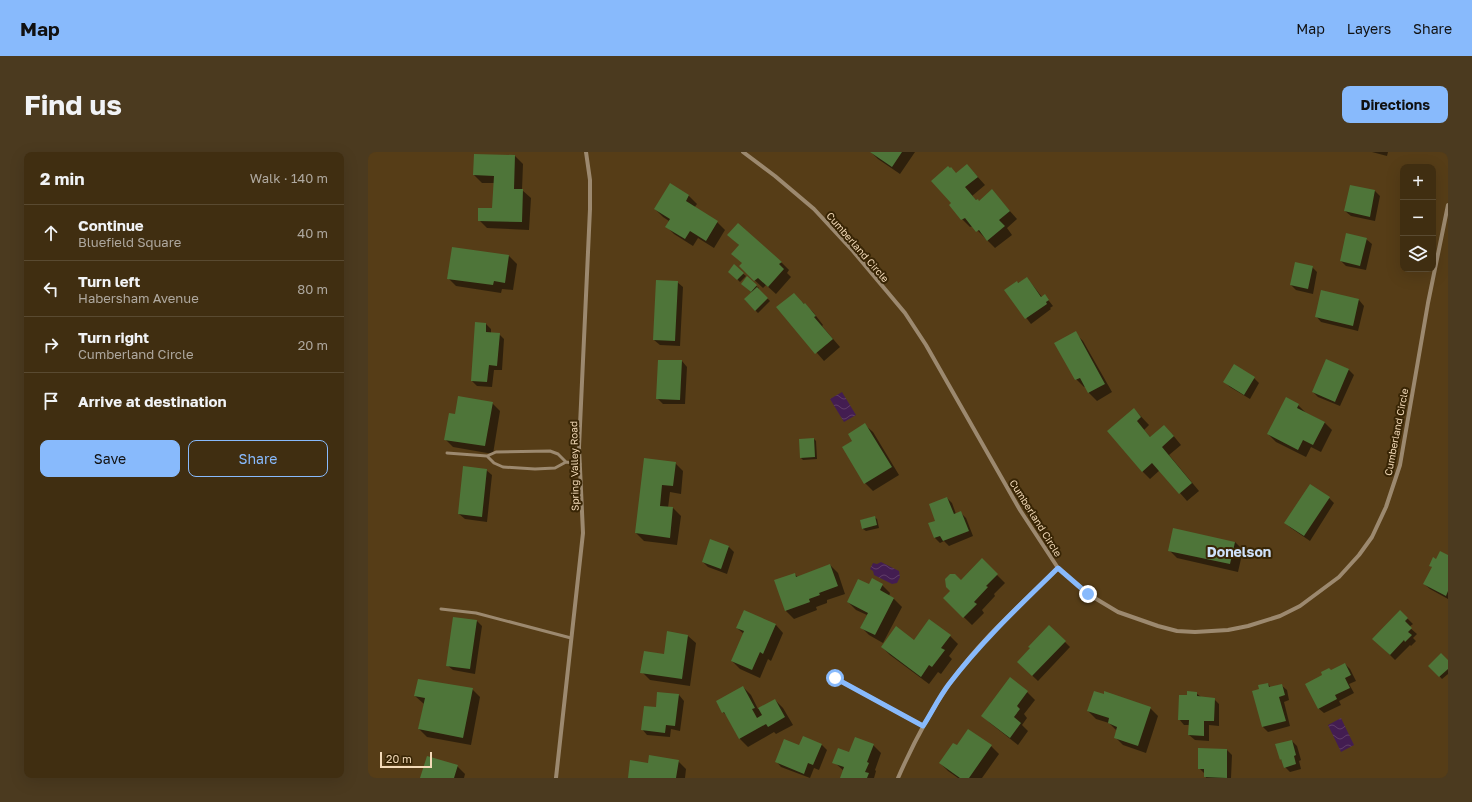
<!DOCTYPE html>
<html lang="en">
<head>
<meta charset="utf-8">
<style>
	body { margin:0; font-family:"Golos Text",sans-serif; background:#4b3a1f; color:#f1f3f6 }
	.controls { position:absolute; right:12px; top:12px; display:grid; overflow:hidden; border-radius:8px; box-shadow:0 4px 16px #0002 }
	.controls button { width:36px; height:36px; display:grid; place-items:center; padding:0; border:0; border-bottom:1px solid #594a31; background:#402e11; color:#f1f3f6; font:20px sans-serif }
	.scale { position:absolute; left:12px; bottom:10px; width:52px; box-sizing:border-box; padding-left:4px; border:2px solid #f3dab8; border-top:0; font-size:11px; line-height:14px; white-space:nowrap; color:#f3dab8; -webkit-text-stroke:3px #382505; paint-order:stroke }
	.stop { position:absolute; width:12px; height:12px; margin:-9px; border:3px solid #88bafc; border-radius:50%; background:#fff }
	.stop.end { background:#88bafc; border-color:#fff; box-shadow:0 1px 4px #0008 }
	.list { margin:0; padding:0; list-style:none }
	h2 { display:flex; justify-content:space-between; align-items:center; height:52px; margin:0; padding:0 16px; font-size:17px }
	h2 small { font-size:13px; font-weight:400; color:#aea89f }
	.list li { display:grid; grid-template-columns:26px 1fr auto; gap:12px; align-items:center; box-sizing:border-box; height:56px; padding:0 16px; border-top:1px solid #594a31 }
	.list b { display:block; font-size:15px; white-space:nowrap }
	.list p { margin:0; font-size:13px; white-space:nowrap; color:#aea89f }
	.list em { font-size:13px; font-style:normal; color:#aea89f }
	.actions { display:flex; gap:8px; padding:12px 16px }
	.actions a { flex:1; padding:9px 0; border:1px solid #88bafc; border-radius:8px; text-align:center; font-size:14px; color:#88bafc }
	.actions .main { background:#88bafc; color:#111 }
	.icon { flex:none; width:22px; height:22px; fill:none; stroke:currentColor; stroke-width:2; stroke-linecap:round; stroke-linejoin:round }
	.map { position:relative; flex:none; width:1080px; height:626px; overflow:hidden; border-radius:8px }
	header { display:flex; align-items:center; gap:24px; box-sizing:border-box; height:56px; padding:0 20px; background:#88bafc; color:#111 }
	header strong { font-size:19px }
	nav { display:flex; gap:22px; margin-inline-start:auto; font-size:14px }
	.intro { display:flex; align-items:center; justify-content:space-between; box-sizing:border-box; height:96px; padding:0 24px }
	h1 { margin:0; font-size:28px }
	.button { padding:10px 18px; border-radius:8px; background:#88bafc; color:#111; font-size:14px; font-weight:700 }
	main { display:flex; gap:24px; padding:0 24px }
	aside { flex:1; background:#402e11; border-radius:8px; box-shadow:0 4px 16px #0002 }
	.map>svg:first-child { display:block }
	.water { fill:url(#water-waves) }
	.shadow { fill:#0007 }
	.building { fill:#4e7539 }
	.lines { fill:none; stroke-linecap:round; stroke-linejoin:round }
	.service { stroke:#9c896f; stroke-width:3 }
	.minor { stroke:#9c896f; stroke-width:4 }
	.route { stroke:#88bafc; stroke-width:5 }
	.labels { text-anchor:middle; dominant-baseline:central; stroke-width:4; stroke-linejoin:round; paint-order:stroke }
	.street-label { font-size:10px; fill:#f3dab8; stroke:#382505 }
	.district-label { font-size:14px; font-weight:bold; fill:#cee1fa; stroke:#382505 }
</style>
</head>
<body>
<header>
<strong>Map</strong>
<nav><a>Map</a><a>Layers</a><a>Share</a></nav>
</header>
<div class="intro"><h1>Find us</h1><a class="button">Directions</a></div>
<main>
<aside>
<h2>2 min<small>Walk · 140 m</small></h2>
<ul class="list">
<li><svg class="icon" aria-label="ahead" viewBox="0 0 24 24"><path d="M12 20V5M6 11l6-6 6 6"/></svg><div><b>Continue</b><p>Bluefield Square</p></div><em>40 m</em></li>
<li><svg class="icon" aria-label="left" viewBox="0 0 24 24"><path d="M17 20v-9H6M10 6l-5 5 5 5"/></svg><div><b>Turn left</b><p>Habersham Avenue</p></div><em>80 m</em></li>
<li><svg class="icon" aria-label="right" viewBox="0 0 24 24"><path d="M7 20v-9h11M14 6l5 5-5 5"/></svg><div><b>Turn right</b><p>Cumberland Circle</p></div><em>20 m</em></li>
<li><svg class="icon" aria-label="arrive" viewBox="0 0 24 24"><path d="M6 21V4h12l-3 4 3 4H6"/></svg><div><b>Arrive at destination</b></div></li>
</ul>
<div class="actions"><a class="main">Save</a><a>Share</a></div>
</aside>
<div class="map">
<svg width="1080" height="626" viewBox="0 0 1080 626">
	<defs>
		<pattern id="water-waves" width="16" height="10" patternUnits="userSpaceOnUse"><rect width="16" height="10" fill="#431d51"/><path d="M0 5q4-4 8 0t8 0" fill="none" stroke="#5f3d68"/></pattern>
	</defs>
	<rect width="100%" height="100%" fill="#563d17"/>
	<path class="water" d="M 474,240 L 488,263 L 476,270 L 462,247 Z
		M 513,410 L 531,419 L 532,425 L 529,431 L 524,432 L 506,423 L 505,419 L 502,417 L 505,411 L 509,412 Z
		M 973,566 L 986,593 L 973,600 L 960,573 Z"/>
	<path class="shadow" d="M 503,0 L 547,0 L 532,22 L 510,7 Z
		M 1004,0 L 1020,0 L 1019,4 Z
		M 147,4 L 155,12 L 154,38 L 163,46 L 161,78 L 119,76 L 111,68 L 125,57 L 127,31 L 114,31 L 106,23 Z
		M 599,13 L 617,33 L 604,44 L 609,49 L 611,50 L 624,39 L 649,67 L 639,76 L 644,83 L 627,96 L 605,74 L 602,75 L 594,67 L 584,51 L 589,22 Z
		M 302,32 L 321,44 L 329,52 L 326,56 L 349,70 L 357,78 L 346,96 L 330,86 L 325,94 L 306,82 L 298,74 L 301,69 L 295,65 L 287,57 Z
		M 983,34 L 1007,39 L 1012,44 L 1007,69 L 983,64 L 977,59 Z
		M 361,83 L 413,110 L 421,118 L 419,121 L 423,125 L 408,142 L 398,133 L 395,136 L 380,122 L 375,111 L 372,94 Z
		M 998,87 L 1004,92 L 998,118 L 978,114 L 973,109 Z
		M 141,104 L 149,112 L 145,138 L 134,137 L 133,141 L 88,134 L 80,126 Z
		M 366,114 L 378,124 L 372,130 L 361,119 Z
		M 944,115 L 949,120 L 945,142 L 928,138 L 923,133 Z
		M 379,126 L 391,136 L 390,137 L 402,149 L 390,161 L 377,148 L 384,141 L 374,132 Z
		M 659,126 L 674,145 L 677,144 L 685,154 L 682,156 L 683,157 L 663,172 L 637,138 Z
		M 309,130 L 315,135 L 312,194 L 292,193 L 286,188 Z
		M 954,139 L 991,148 L 996,154 L 990,179 L 953,170 L 948,164 Z
		M 434,150 L 445,160 L 455,173 L 454,174 L 472,195 L 456,209 L 410,156 Z
		M 118,172 L 123,177 L 123,181 L 131,182 L 136,187 L 134,218 L 126,218 L 124,235 L 109,234 L 104,229 Z
		M 707,181 L 715,189 L 744,240 L 729,249 L 721,241 L 718,234 L 716,235 L 708,227 Z
		M 959,208 L 981,218 L 986,223 L 972,254 L 950,245 L 945,240 Z
		M 314,209 L 319,215 L 317,252 L 295,252 L 289,246 Z
		M 886,226 L 891,231 L 882,247 L 862,235 L 857,230 Z
		M 124,251 L 132,259 L 125,302 L 85,295 L 77,287 L 87,263 Z
		M 930,253 L 938,261 L 956,270 L 964,278 L 953,300 L 943,295 L 938,305 L 908,290 L 900,282 Z
		M 766,257 L 781,273 L 776,278 L 783,286 L 804,282 L 813,293 L 801,303 L 831,339 L 819,349 L 792,318 L 782,327 L 774,319 Z
		M 497,273 L 505,280 L 531,323 L 505,339 L 497,331 L 475,295 L 485,289 Z
		M 446,287 L 448,289 L 449,307 L 435,308 L 433,306 Z
		M 277,308 L 307,311 L 315,319 L 313,342 L 302,340 L 300,356 L 305,356 L 313,364 L 309,393 L 276,389 L 268,381 Z
		M 118,318 L 124,323 L 119,370 L 97,367 L 91,362 Z
		M 579,346 L 584,351 L 588,362 L 592,360 L 598,366 L 605,384 L 581,394 L 576,389 L 572,391 L 567,386 L 568,369 Z
		M 961,346 L 966,351 L 942,389 L 923,376 L 917,371 Z
		M 506,365 L 509,367 L 511,376 L 498,379 L 495,377 L 493,368 Z
		M 343,388 L 361,395 L 366,400 L 359,422 L 340,415 L 335,410 Z
		M 867,390 L 875,398 L 870,420 L 809,406 L 801,398 Z
		M 1080,404 L 1080,447 L 1062,437 L 1056,432 L 1065,416 L 1062,413 L 1069,408 Z
		M 614,408 L 637,431 L 626,442 L 627,444 L 614,458 L 616,461 L 604,473 L 576,446 Z
		M 462,413 L 470,421 L 477,442 L 459,448 L 459,451 L 448,455 L 449,458 L 426,467 L 418,459 L 408,429 L 426,422 L 430,425 Z
		M 514,433 L 522,441 L 521,444 L 526,447 L 534,455 L 515,491 L 501,483 L 493,475 L 499,463 L 488,458 L 480,450 L 501,434 Z
		M 1032,459 L 1045,472 L 1041,475 L 1049,482 L 1045,486 L 1048,489 L 1043,494 L 1042,493 L 1027,508 L 1011,492 Z
		M 561,468 L 582,484 L 590,492 L 581,504 L 584,507 L 573,522 L 570,520 L 561,532 L 522,503 L 514,495 L 546,489 Z
		M 109,469 L 114,474 L 107,522 L 85,518 L 79,513 Z
		M 408,473 L 415,481 L 403,509 L 400,507 L 392,526 L 372,517 L 364,509 L 376,482 L 369,476 Z
		M 681,474 L 702,495 L 670,529 L 650,510 L 663,497 Z
		M 320,484 L 328,491 L 322,534 L 282,528 L 274,520 L 297,503 Z
		M 1080,509 L 1080,522 L 1074,527 L 1062,514 Z
		M 977,512 L 982,517 L 988,529 L 981,532 L 986,541 L 971,549 L 973,553 L 956,561 L 950,556 L 955,523 Z
		M 900,532 L 903,536 L 913,533 L 919,538 L 921,548 L 916,550 L 922,574 L 900,580 L 895,575 L 885,540 L 893,538 Z
		M 375,535 L 383,543 L 390,557 L 407,548 L 415,556 L 425,573 L 408,582 L 406,580 L 380,595 L 372,587 L 360,565 L 355,560 Z
		M 104,537 L 112,545 L 103,593 L 59,585 L 51,577 L 56,552 L 47,544 Z
		M 659,540 L 667,548 L 656,562 L 659,566 L 654,573 L 660,579 L 650,593 L 622,571 L 614,563 Z
		M 828,541 L 833,545 L 846,547 L 851,552 L 851,574 L 841,573 L 841,589 L 827,588 L 821,583 L 822,573 L 816,573 L 811,567 L 820,544 Z
		M 311,543 L 316,549 L 312,579 L 303,577 L 302,585 L 279,583 L 274,577 L 289,556 Z
		M 782,556 L 790,564 L 778,601 L 755,593 L 747,585 L 749,579 L 741,571 L 728,567 L 720,559 Z
		M 924,589 L 929,594 L 933,608 L 931,609 L 933,617 L 922,620 L 917,615 L 915,610 L 913,607 L 909,593 Z
		M 453,592 L 459,598 L 451,618 L 446,616 L 442,626 L 413,615 L 408,609 L 431,594 Z
		M 505,593 L 513,601 L 507,618 L 508,619 L 506,626 L 473,626 L 476,619 L 466,610 L 482,602 Z
		M 623,594 L 631,602 L 614,626 L 590,626 L 580,619 L 572,611 L 590,595 Z
		M 859,598 L 864,603 L 863,626 L 838,626 L 837,622 L 831,616 Z
		M 310,609 L 318,617 L 317,626 L 261,626 L 281,612 Z
		M 89,614 L 97,622 L 96,626 L 53,626 Z"/>
	<path class="building" d="M 502,0 L 534,0 L 524,15 Z
		M 106,2 L 147,3 L 146,37 L 155,37 L 154,70 L 110,69 L 110,56 L 124,56 L 126,24 L 105,23 Z
		M 599,12 L 610,25 L 597,35 L 608,48 L 610,47 L 611,49 L 624,37 L 642,59 L 631,68 L 637,74 L 619,89 L 611,78 L 608,80 L 597,66 L 593,68 L 581,53 L 583,51 L 563,29 L 580,14 L 582,16 L 583,15 L 588,21 Z
		M 302,31 L 321,43 L 318,49 L 350,69 L 338,89 L 322,79 L 317,87 L 297,75 L 302,67 L 286,57 Z
		M 982,33 L 1007,38 L 1002,65 L 976,59 Z
		M 370,71 L 414,110 L 411,112 L 416,117 L 400,135 L 390,126 L 386,129 L 371,114 L 374,111 L 363,102 L 371,93 L 359,83 Z
		M 978,81 L 999,86 L 992,114 L 972,109 Z
		M 84,95 L 141,103 L 137,131 L 126,129 L 125,133 L 79,127 Z
		M 927,110 L 945,114 L 940,137 L 922,133 Z
		M 366,112 L 376,121 L 369,128 L 360,120 Z
		M 379,124 L 389,133 L 383,140 L 373,132 Z
		M 659,125 L 673,145 L 677,142 L 681,148 L 678,150 L 679,152 L 657,167 L 636,138 L 649,129 L 650,131 Z
		M 288,128 L 310,129 L 307,189 L 285,188 Z
		M 389,135 L 400,146 L 387,159 L 376,147 Z
		M 953,138 L 991,147 L 985,174 L 947,165 Z
		M 426,141 L 436,152 L 437,151 L 448,164 L 446,165 L 465,187 L 447,202 L 408,155 Z
		M 107,170 L 118,171 L 118,180 L 132,181 L 129,214 L 121,213 L 119,230 L 103,229 Z
		M 708,179 L 737,232 L 720,241 L 712,226 L 707,228 L 686,191 Z
		M 958,207 L 981,217 L 967,250 L 944,240 Z
		M 290,208 L 314,208 L 312,248 L 288,247 Z
		M 866,212 L 887,225 L 876,243 L 855,230 Z
		M 90,244 L 125,250 L 117,294 L 76,288 L 81,261 L 87,262 Z
		M 918,245 L 931,252 L 929,256 L 957,270 L 945,293 L 935,288 L 930,298 L 899,282 Z
		M 766,256 L 773,265 L 769,269 L 782,285 L 796,273 L 806,284 L 794,295 L 824,331 L 811,342 L 784,311 L 774,320 L 739,279 Z
		M 497,271 L 524,315 L 496,332 L 474,295 L 484,289 L 480,282 Z
		M 446,286 L 447,305 L 432,306 L 431,287 Z
		M 276,306 L 308,310 L 305,334 L 294,333 L 292,354 L 305,355 L 302,386 L 267,381 Z
		M 95,314 L 119,317 L 114,365 L 90,362 Z
		M 942,332 L 962,345 L 936,384 L 916,371 Z
		M 579,345 L 586,362 L 593,359 L 601,379 L 575,389 L 572,384 L 566,386 L 560,371 L 567,369 L 561,352 Z
		M 507,364 L 509,373 L 494,377 L 492,368 Z
		M 805,376 L 867,390 L 862,412 L 800,399 Z
		M 342,387 L 361,394 L 353,417 L 334,410 Z
		M 1072,399 L 1080,403 L 1080,439 L 1078,444 L 1055,432 L 1064,415 L 1061,414 L 1065,405 L 1068,407 Z
		M 614,406 L 630,422 L 618,434 L 620,435 L 606,450 L 609,452 L 595,466 L 575,446 L 582,439 L 578,435 L 577,427 L 582,422 L 587,422 L 593,428 Z
		M 462,412 L 470,434 L 451,441 L 452,443 L 441,447 L 442,450 L 417,459 L 406,428 L 427,421 L 428,425 Z
		M 504,426 L 515,432 L 512,438 L 526,446 L 507,483 L 492,476 L 500,461 L 479,450 L 490,427 L 501,432 Z
		M 376,458 L 408,472 L 395,502 L 392,500 L 384,518 L 363,509 L 376,479 L 368,476 Z
		M 1032,458 L 1040,466 L 1037,469 L 1044,476 L 1040,480 L 1044,483 L 1037,490 L 1036,488 L 1022,503 L 1004,487 Z
		M 85,465 L 109,468 L 102,517 L 78,514 Z
		M 561,467 L 583,483 L 573,496 L 577,498 L 564,515 L 561,513 L 553,525 L 513,495 L 528,474 L 546,488 Z
		M 681,473 L 698,489 L 664,524 L 649,510 L 662,496 L 660,495 Z
		M 299,479 L 320,483 L 314,527 L 272,521 L 276,499 L 296,502 Z
		M 1073,501 L 1080,508 L 1080,517 L 1071,525 L 1060,514 Z
		M 977,511 L 983,523 L 977,526 L 982,536 L 967,543 L 969,547 L 950,557 L 937,532 L 954,523 L 953,520 L 961,516 L 963,518 Z
		M 642,525 L 660,539 L 649,554 L 652,557 L 646,565 L 653,571 L 642,586 L 613,564 Z
		M 50,527 L 105,536 L 95,586 L 50,577 L 57,546 L 46,544 Z
		M 900,531 L 901,535 L 914,532 L 917,543 L 911,545 L 918,569 L 894,575 L 884,539 L 891,537 L 890,533 Z
		M 375,534 L 387,556 L 384,557 L 389,566 L 394,563 L 390,556 L 407,547 L 417,565 L 400,575 L 398,572 L 371,587 L 356,560 L 354,561 L 348,549 Z
		M 726,539 L 736,542 L 736,539 L 783,555 L 770,594 L 746,586 L 749,575 L 740,571 L 741,566 L 719,559 Z
		M 819,539 L 829,540 L 829,544 L 847,546 L 846,569 L 836,569 L 836,584 L 820,583 L 821,568 L 810,568 L 811,543 L 819,543 Z
		M 289,540 L 311,542 L 307,574 L 298,573 L 297,581 L 273,578 L 276,554 L 288,555 Z
		M 600,577 L 624,593 L 601,626 L 592,626 L 571,611 L 585,591 L 589,593 Z
		M 435,584 L 454,592 L 445,613 L 440,611 L 436,622 L 407,610 L 416,587 L 431,593 Z
		M 487,585 L 506,592 L 499,610 L 501,611 L 497,620 L 501,621 L 499,626 L 472,626 L 476,615 L 464,611 L 470,596 L 481,600 Z
		M 924,588 L 928,603 L 926,604 L 928,612 L 916,616 L 913,607 L 912,608 L 907,592 Z
		M 830,596 L 859,597 L 859,626 L 836,625 L 836,617 L 830,617 Z
		M 281,603 L 311,608 L 308,626 L 260,626 L 262,608 L 280,611 Z
		M 59,604 L 90,613 L 86,626 L 52,626 Z"/>
	<g class="lines">
		<path class="service" d="M 79,301 L 119,304 L 128,300 L 182,299 L 190,302 L 198,310 L 212,312
			M 119,304 L 126,311 L 135,315 L 167,317 L 187,316 L 198,310
			M 73,457 L 108,461 L 203,486"/>
		<path class="minor" d="M 375,0 L 407,24 L 446,57 L 485,99 L 537,161 L 558,193 L 652,358 L 690,416 L 720,442 L 750,460 L 790,474 L 809,479 L 827,480 L 860,478 L 880,474 L 912,464 L 932,454 L 971,425 L 991,403 L 1004,385 L 1018,355 L 1032,313 L 1060,151 L 1080,53
			M 467,526 L 555,574
			M 188,626 L 215,381 L 211,295 L 222,57 L 222,28 L 218,0
			M 530,626 C 544,594 560,563 580,534 C 610,490 652,453 690,416"/>
	</g>
	<g class="lines">
		<path class="route" d="M 467,526 L 555,574 C 564,560 571,545 581,532 C 613,490 652,453 690,416 L 720,442"/>
	</g>
	<g class="labels">
		<g class="street-label">
			<text transform="translate(490 95) rotate(49)">Cumberland Circle</text>
			<text transform="translate(1028 280) rotate(-79)">Cumberland Circle</text>
			<text transform="translate(206 314) rotate(-91)">Spring Valley Road</text>
			<text transform="translate(668 366) rotate(58)">Cumberland Circle</text>
		</g>
		<g class="district-label">
			<text x="871" y="399">Donelson</text>
		</g>
	</g>
</svg>
<div class="controls">
<button>+</button>
<button>−</button>
<button><svg class="icon" aria-label="layers" viewBox="0 0 24 24"><path d="M12 4l9 5-9 5-9-5zM3 14l9 5 9-5"/></svg></button>
</div>
<div class="scale">20 m</div>
<div class="stop" style="left:467px;top:526px"></div>
<div class="stop end" style="left:720px;top:442px"></div>
</div>
</main>
</body>
</html>
